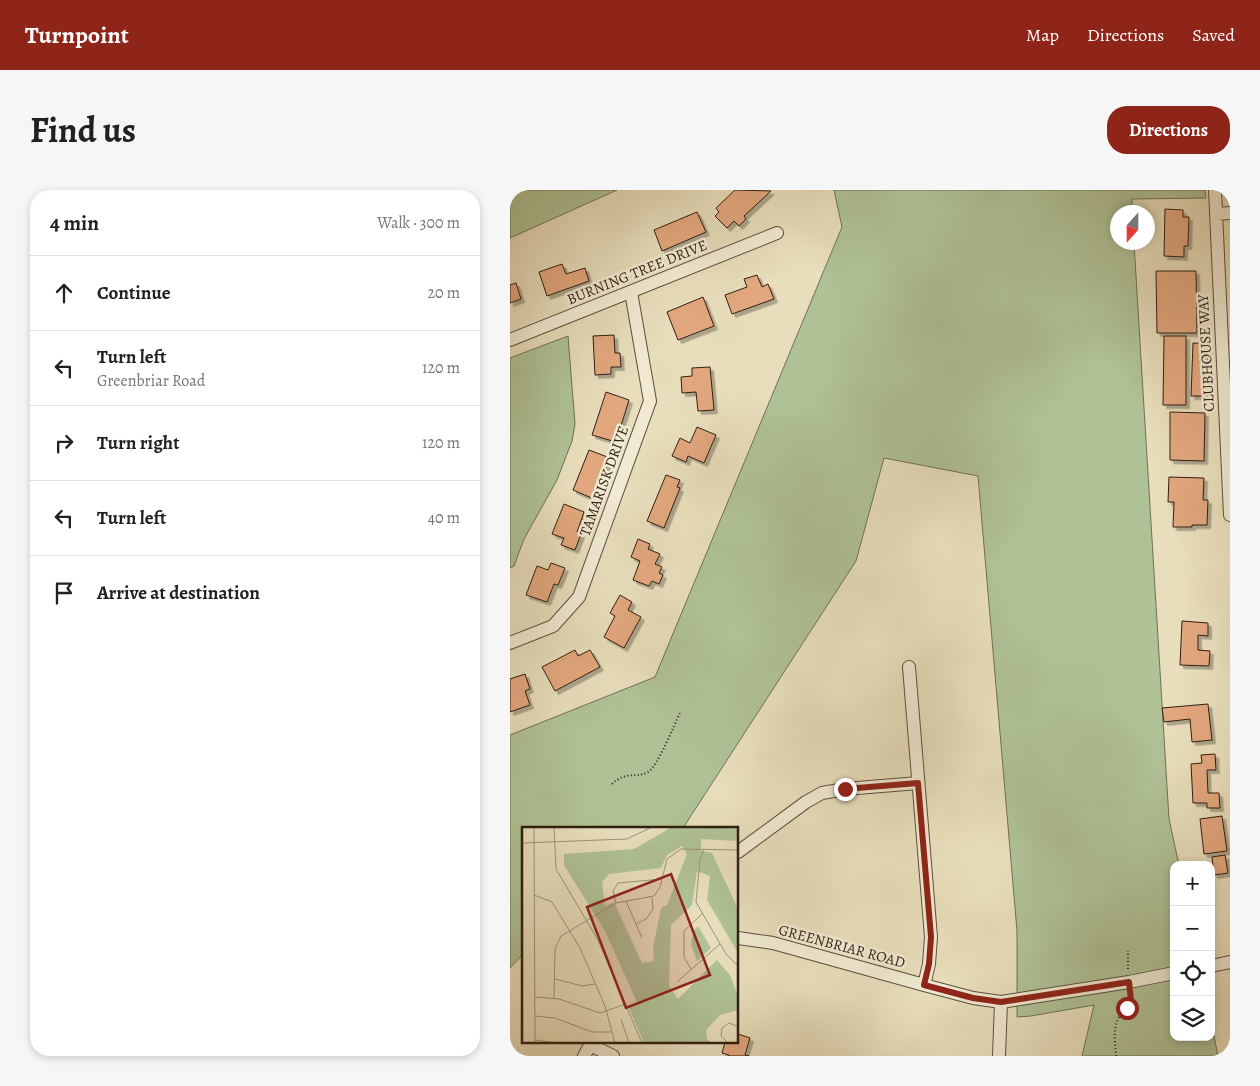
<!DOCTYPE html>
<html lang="en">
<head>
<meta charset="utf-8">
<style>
	body { margin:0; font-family:Alegreya,serif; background:#f6f6f6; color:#202124 }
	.controls { position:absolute; right:15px; bottom:15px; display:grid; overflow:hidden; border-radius:10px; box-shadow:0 2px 8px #0003 }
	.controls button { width:45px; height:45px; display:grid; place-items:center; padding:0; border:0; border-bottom:1px solid #e0e0e0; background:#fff; color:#202124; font:25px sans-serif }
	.compass { position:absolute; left:600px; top:15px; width:45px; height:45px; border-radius:50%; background:#fff; box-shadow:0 2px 8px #0003; rotate:201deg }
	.stop { position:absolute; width:15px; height:15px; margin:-11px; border:4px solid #8f2418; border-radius:50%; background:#fff }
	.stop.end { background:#8f2418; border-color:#fff; box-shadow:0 1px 5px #0008 }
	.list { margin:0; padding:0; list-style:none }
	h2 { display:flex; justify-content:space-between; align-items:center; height:65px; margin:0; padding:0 20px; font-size:21px }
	h2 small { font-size:16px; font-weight:400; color:#757577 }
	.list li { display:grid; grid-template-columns:32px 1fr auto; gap:15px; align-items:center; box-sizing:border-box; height:75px; padding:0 20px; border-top:1px solid #e0e0e0 }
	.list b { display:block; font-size:19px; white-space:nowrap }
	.list p { margin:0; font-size:16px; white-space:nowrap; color:#757577 }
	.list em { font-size:16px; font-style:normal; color:#757577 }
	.icon { flex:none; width:28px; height:28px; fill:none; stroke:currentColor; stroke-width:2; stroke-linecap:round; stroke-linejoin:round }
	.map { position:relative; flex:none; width:720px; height:866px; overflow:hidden; border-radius:20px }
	header { display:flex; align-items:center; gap:30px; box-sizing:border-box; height:70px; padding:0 25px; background:#8f2418; color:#fff }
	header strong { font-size:24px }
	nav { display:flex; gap:28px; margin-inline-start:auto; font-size:18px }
	.intro { display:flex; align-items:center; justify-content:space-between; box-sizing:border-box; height:120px; padding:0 30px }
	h1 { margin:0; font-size:35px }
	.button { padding:12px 22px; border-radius:20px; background:#8f2418; color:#fff; font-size:18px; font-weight:700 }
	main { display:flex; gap:30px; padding:0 30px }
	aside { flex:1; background:#fff; border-radius:20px; box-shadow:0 2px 8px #0003 }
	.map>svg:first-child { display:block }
	.green { fill:#afc296; stroke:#707054 }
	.building { fill:#e2a77e; stroke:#301f11; filter:url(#shadow) }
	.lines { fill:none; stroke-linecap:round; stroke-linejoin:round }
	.minor-casing { stroke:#5e4f3c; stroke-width:14 }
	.path { stroke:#301f11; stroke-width:2; stroke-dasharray:1 2.5; stroke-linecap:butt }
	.minor { stroke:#f0ead3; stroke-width:12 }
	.route { stroke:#8f2418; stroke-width:6 }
	.labels { text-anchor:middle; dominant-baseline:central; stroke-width:5; stroke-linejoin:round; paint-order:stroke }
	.street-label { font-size:15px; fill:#301f11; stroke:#f0ead3 }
	.inset-road { fill:none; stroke:#9e9278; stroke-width:1 }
	.view { fill:#8f2418; fill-opacity:0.15; stroke:#8f2418; stroke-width:2.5 }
	.inset-edge { fill:none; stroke:#301f11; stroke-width:2.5 }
</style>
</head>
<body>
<header>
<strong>Turnpoint</strong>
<nav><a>Map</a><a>Directions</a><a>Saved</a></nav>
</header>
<div class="intro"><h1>Find us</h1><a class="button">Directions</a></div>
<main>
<aside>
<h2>4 min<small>Walk · 300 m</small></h2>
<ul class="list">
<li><svg class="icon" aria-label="ahead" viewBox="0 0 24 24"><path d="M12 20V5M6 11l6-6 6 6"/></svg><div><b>Continue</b></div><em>20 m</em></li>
<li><svg class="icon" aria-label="left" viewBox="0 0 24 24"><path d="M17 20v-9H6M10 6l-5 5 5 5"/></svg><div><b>Turn left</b><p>Greenbriar Road</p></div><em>120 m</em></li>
<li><svg class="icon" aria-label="right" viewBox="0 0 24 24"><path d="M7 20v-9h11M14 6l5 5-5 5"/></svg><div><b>Turn right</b></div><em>120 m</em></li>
<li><svg class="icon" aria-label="left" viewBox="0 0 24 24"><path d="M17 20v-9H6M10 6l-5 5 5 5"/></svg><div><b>Turn left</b></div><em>40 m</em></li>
<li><svg class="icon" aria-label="arrive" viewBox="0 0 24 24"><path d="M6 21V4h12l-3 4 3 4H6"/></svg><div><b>Arrive at destination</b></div></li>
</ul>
</aside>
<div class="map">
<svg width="720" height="866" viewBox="0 0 720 866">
	<defs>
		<filter id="shadow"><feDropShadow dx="3.5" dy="3.5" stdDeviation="0" flood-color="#0004"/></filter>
	</defs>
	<rect width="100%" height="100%" fill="#e8debc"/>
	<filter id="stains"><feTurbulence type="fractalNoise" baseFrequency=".004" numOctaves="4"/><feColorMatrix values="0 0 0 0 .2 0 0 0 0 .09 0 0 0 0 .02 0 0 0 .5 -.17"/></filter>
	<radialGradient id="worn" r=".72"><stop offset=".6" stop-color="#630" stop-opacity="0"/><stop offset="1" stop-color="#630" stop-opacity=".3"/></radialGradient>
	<path class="green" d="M 0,0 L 107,0 L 0,48 Z
		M 324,0 L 695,0 L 696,8 L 622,9 L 622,22 L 608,22 L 608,52 L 624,53 L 659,629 L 669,675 L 664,675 L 664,847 L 701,847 L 701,831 L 708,866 L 572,866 L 584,815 L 521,826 L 507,827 L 507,741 L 468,286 L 374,268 L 346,371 L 173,638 L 14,638 L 14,763 L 0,778 L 0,545 L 145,487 L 332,37 Z
		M 58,146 L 65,234 L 62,251 L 47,290 L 14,349 L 4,376 L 0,378 L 0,168 Z"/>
	<path class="building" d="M 225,0 L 261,1 L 234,26 L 236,29 L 229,36 L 224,31 L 217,38 L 205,26 L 209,22 L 206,18 Z
		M 655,19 L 673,20 L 673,27 L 679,27 L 678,56 L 674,56 L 674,67 L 654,66 Z
		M 187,22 L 196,42 L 152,61 L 144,40 Z
		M 52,74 L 56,84 L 75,78 L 79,91 L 37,106 L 29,82 Z
		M 646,81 L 686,81 L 687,143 L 647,143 Z
		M 247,85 L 252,97 L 258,94 L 264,109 L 222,124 L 215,105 L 237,97 L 234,89 Z
		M 6,93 L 11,109 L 0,113 L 0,95 Z
		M 193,107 L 204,136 L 168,150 L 157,122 Z
		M 104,145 L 105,163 L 110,163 L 111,177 L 101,177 L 101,184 L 85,185 L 83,146 Z
		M 654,146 L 676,146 L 676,215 L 653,215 Z
		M 683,153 L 698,154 L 697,206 L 681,206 Z
		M 200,177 L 204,220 L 188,221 L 186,202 L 172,203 L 171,187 L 182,186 L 182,178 Z
		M 96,202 L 119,210 L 106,252 L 82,245 Z
		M 660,222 L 695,223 L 694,271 L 660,270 Z
		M 187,237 L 206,245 L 194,273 L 178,266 L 176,272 L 162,266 L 170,248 L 180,253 Z
		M 79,260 L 100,268 L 84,309 L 63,300 Z
		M 156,285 L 170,290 L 167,297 L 170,298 L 154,338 L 137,331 Z
		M 659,287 L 694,288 L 693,310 L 698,310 L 697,335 L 682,335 L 682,337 L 663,337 L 664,312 L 658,312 Z
		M 54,314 L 74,322 L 67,342 L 71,344 L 65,360 L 51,355 L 54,348 L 42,344 Z
		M 128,349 L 140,354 L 138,359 L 150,364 L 145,374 L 152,377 L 149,383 L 153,385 L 149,394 L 142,391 L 139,396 L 123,390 L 130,371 L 121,367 Z
		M 41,373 L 55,378 L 48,395 L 44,394 L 37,412 L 16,405 L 27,376 L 38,380 Z
		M 110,405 L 122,412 L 118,420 L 131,427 L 114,458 L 94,447 L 105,426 L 100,423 Z
		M 672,431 L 698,433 L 698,446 L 688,445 L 688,460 L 700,461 L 699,476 L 670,475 Z
		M 65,460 L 68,466 L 80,460 L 90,477 L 45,501 L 32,477 Z
		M 15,484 L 20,499 L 15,501 L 20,515 L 0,522 L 0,489 Z
		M 698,514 L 702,550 L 682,552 L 680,529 L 654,532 L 652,518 Z
		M 705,564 L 706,580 L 697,580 L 698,603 L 709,603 L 710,618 L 697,618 L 697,613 L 683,613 L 681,574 L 692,573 L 691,565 Z
		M 712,626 L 717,661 L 694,664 L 690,629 Z
		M 715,665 L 718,683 L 704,685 L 702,667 Z
		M 228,844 L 240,848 L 235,865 L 239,866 L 219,866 L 219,865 L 212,863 L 215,852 L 228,852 Z"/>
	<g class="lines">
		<g class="minor-casing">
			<path id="minor" d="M 705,0 L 720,325
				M 706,24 L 720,23
				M 0,150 L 267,43
				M 0,453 L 43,436 L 69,407 L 140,211 L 121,102
				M 399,477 L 421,747 L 419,774 L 414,795
				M 228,662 L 296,612 L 312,603 L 335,599 L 408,593
				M 228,748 L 263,753 L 414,795 L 463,808 L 491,812 L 619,792 L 664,783
				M 701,776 L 720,772
				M 80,855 L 103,866
				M 74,866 L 82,852
				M 489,866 L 491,812"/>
		</g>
		<path class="path" d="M 102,594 C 117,580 125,589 138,582 C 148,576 164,535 170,523
			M 618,779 L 618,761
			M 606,866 C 605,854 603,840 608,829 C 613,819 622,815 621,803"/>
		<use href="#minor" class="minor"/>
	</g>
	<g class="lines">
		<path class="route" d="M 335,599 L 408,593 L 421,747 L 419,774 L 414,795 L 463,808 L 491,812 L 619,792 L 621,810 L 617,818"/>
	</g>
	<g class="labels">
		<g class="street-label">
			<text transform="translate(127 82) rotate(-22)">BURNING TREE DRIVE</text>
			<text transform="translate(696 163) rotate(-93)">CLUBHOUSE WAY</text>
			<text transform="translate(94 291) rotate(-70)">TAMARISK DRIVE</text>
			<text transform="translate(332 756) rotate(15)">GREENBRIAR ROAD</text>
		</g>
	</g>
	<g transform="translate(12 637)">
		<rect width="216" height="216" fill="#e8debc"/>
		<path d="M 150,0 L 216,0 L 216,14 L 179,12 L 179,24 L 190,26 L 216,82 L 216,126 L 185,73 L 188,49 L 175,44 L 170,78 L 149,98 L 147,159 L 156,172 L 195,133 L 208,148 L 216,169 L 216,183 L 198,188 L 184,203 L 185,212 L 189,216 L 122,216 L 106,179 L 115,175 L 83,104 L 42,38 L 42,27 L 112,22 ZM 160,19 L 165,27 L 145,78 L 139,81 L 131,121 L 132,134 L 120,136 L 92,75 L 83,79 L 80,55 L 87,47 L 139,41 L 145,28 ZM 176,99 L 189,121 L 175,134 L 169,117 L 171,105 Z" fill="#afc296" fill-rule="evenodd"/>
		<path class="inset-road" d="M 12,0 L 13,216M 32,0 L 34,42 L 76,113 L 120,216M 0,16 L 105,12 L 130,0M 182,22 L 178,33 L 174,75 L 204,127 L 217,140M 12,68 L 30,75 L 58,121 L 83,179 L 93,216M 104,74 L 120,111M 94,76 L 91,64 L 96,56 L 140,52M 114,97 L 124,92 L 131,82 L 130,71M 169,142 L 162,130 L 162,104 L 180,87M 33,152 L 60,159 L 73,157M 155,155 L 198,117M 13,170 L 37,172 L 78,186 L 104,177M 32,171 L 33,122 L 39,109 L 94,76 L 132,69 L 138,60 L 145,32 L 159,22 L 217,23M 13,189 L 33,191 L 70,205 L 89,205M 99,192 L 107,216M 13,213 L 35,216M 206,216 L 199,209 L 200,201 L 207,196 L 217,200"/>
		<path class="view" d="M 149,47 L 188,148 L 104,181 L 65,80 Z"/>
		<rect width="216" height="216" class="inset-edge"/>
	</g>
	<rect width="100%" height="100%" filter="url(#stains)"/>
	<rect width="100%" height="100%" fill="url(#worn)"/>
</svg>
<div class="controls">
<button>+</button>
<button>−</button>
<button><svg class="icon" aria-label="locate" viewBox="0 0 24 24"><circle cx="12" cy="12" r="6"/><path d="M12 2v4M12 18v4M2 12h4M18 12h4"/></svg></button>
<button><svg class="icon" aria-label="layers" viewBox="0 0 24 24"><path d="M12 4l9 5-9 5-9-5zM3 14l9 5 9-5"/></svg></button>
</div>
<svg class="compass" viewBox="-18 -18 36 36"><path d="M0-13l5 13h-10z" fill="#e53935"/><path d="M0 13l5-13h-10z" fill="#757577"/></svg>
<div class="stop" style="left:617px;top:818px"></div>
<div class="stop end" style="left:335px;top:599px"></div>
</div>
</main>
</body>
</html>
